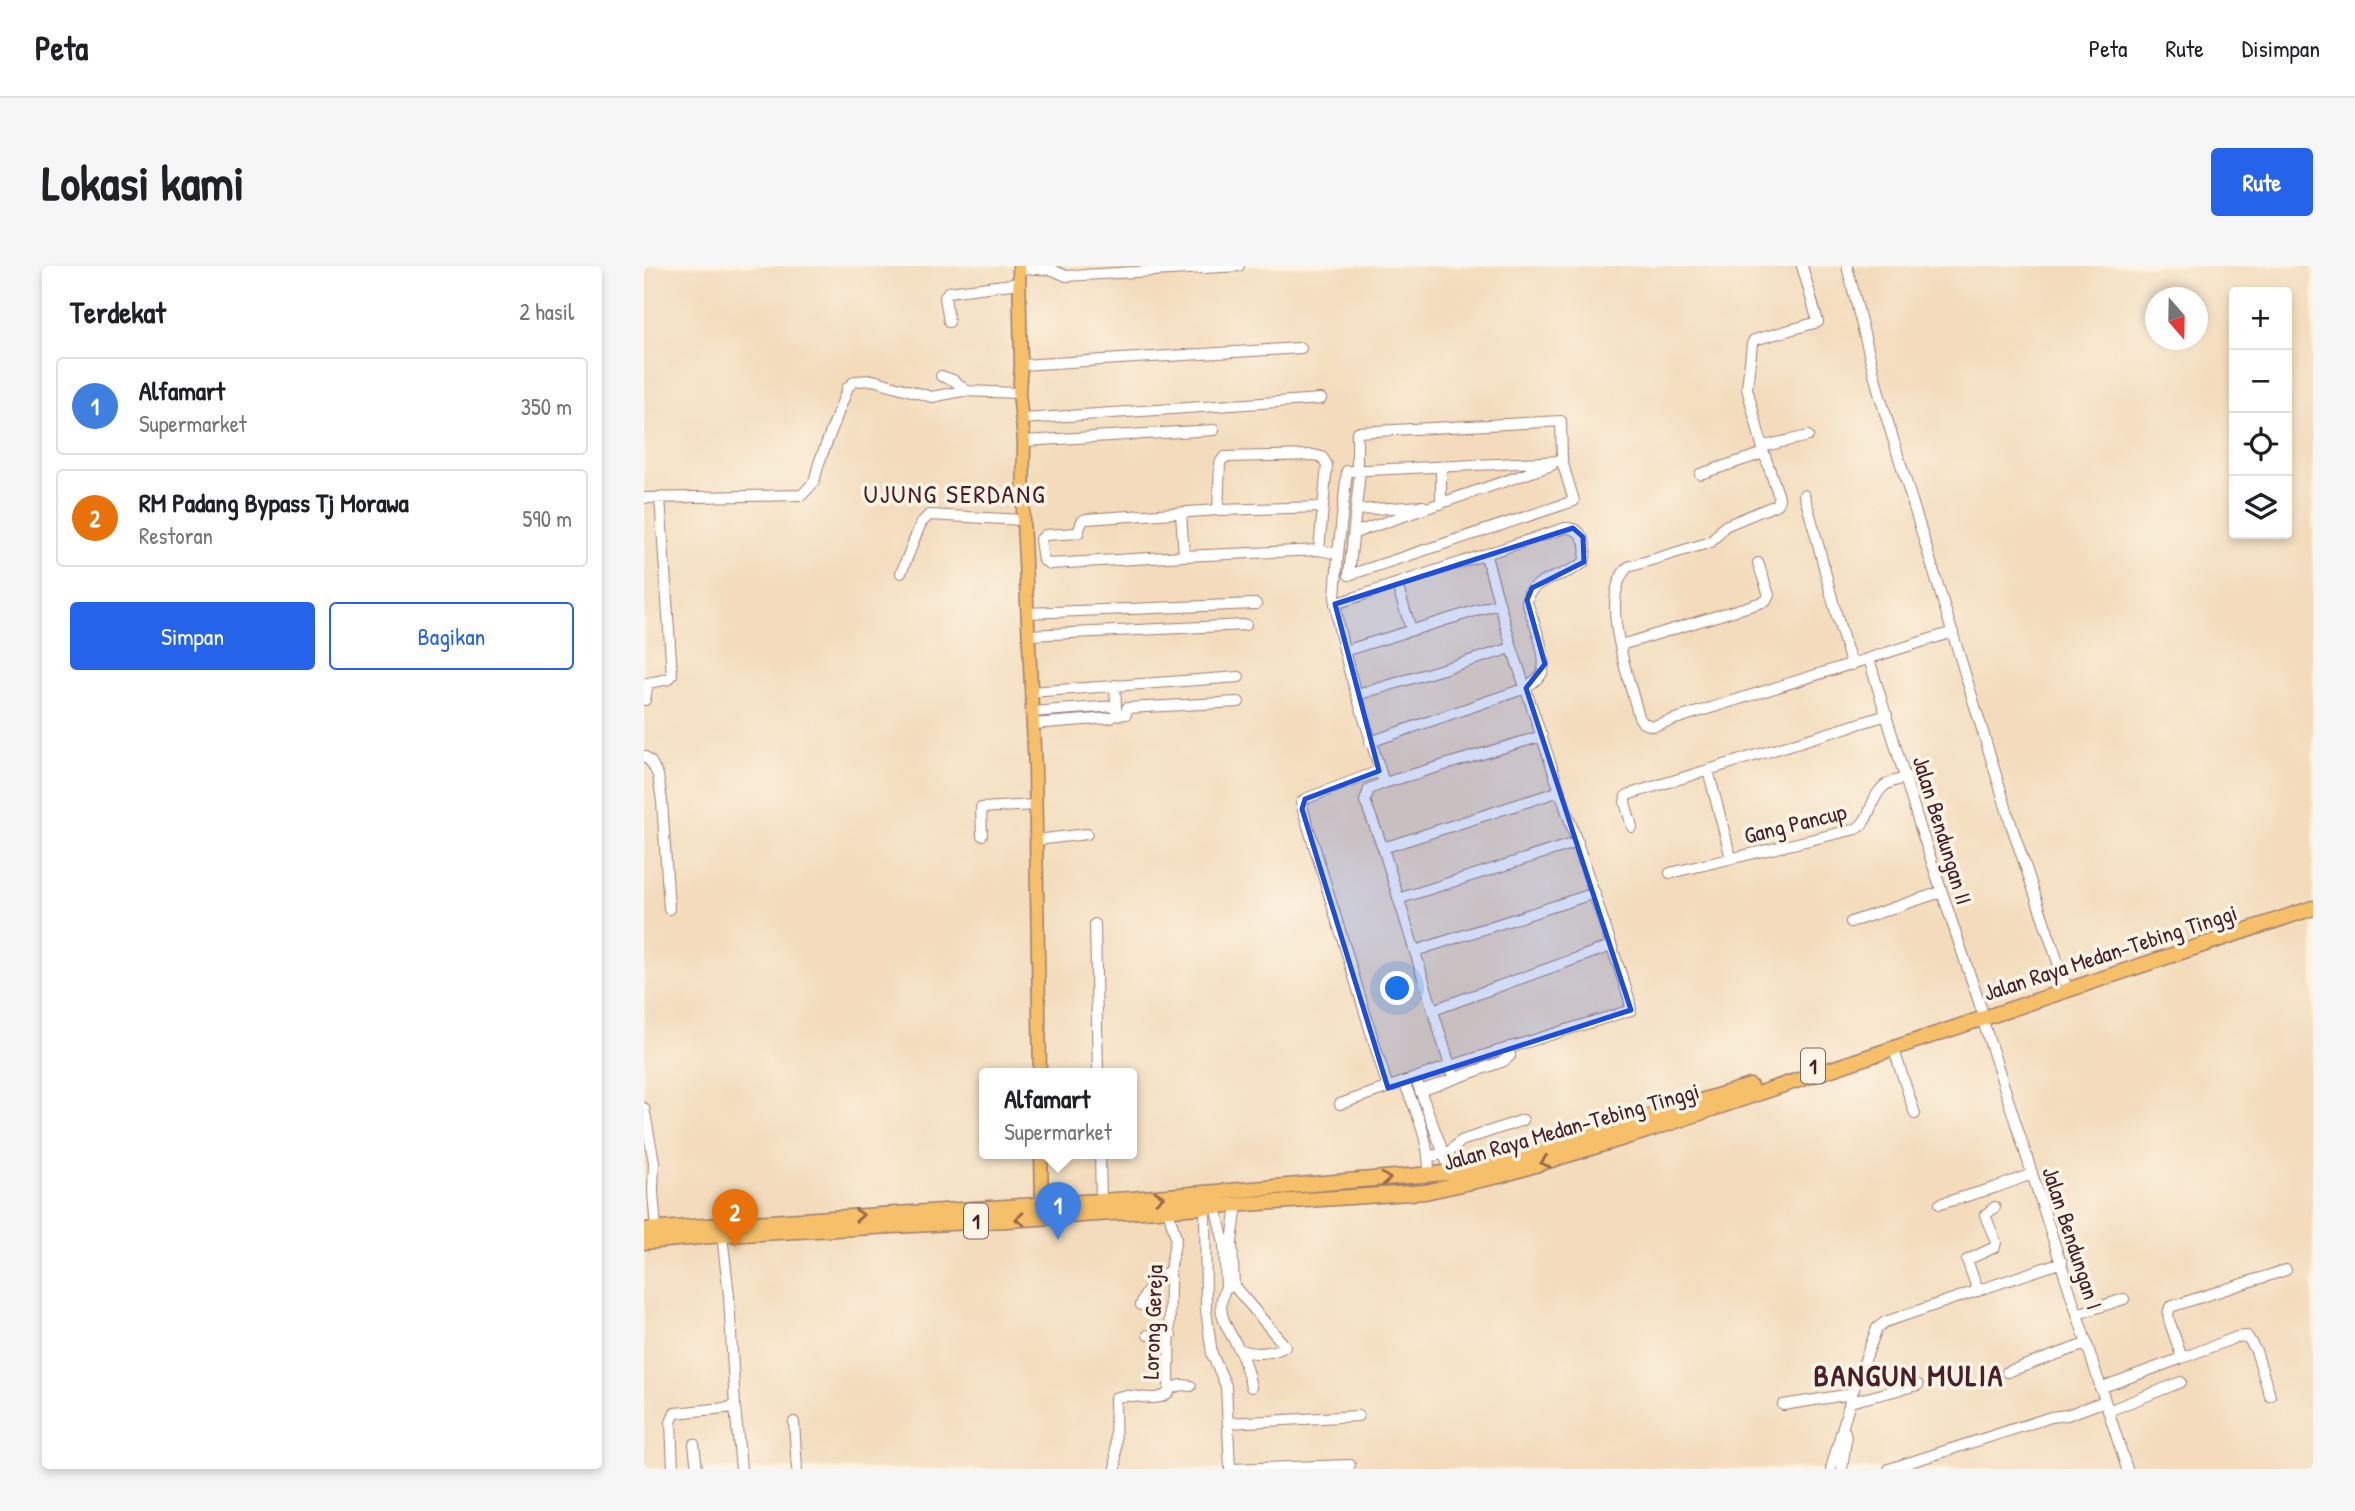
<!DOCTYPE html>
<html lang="id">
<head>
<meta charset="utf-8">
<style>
	body { margin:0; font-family:"Patrick Hand",sans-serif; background:#f6f6f6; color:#202124 }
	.controls { position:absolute; right:21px; top:21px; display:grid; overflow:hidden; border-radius:7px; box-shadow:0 4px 10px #0003 }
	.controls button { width:63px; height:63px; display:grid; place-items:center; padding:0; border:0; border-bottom:2px solid #e0e0e0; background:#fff; color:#202124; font:35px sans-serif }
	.compass { position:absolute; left:1501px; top:21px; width:63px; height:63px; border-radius:50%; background:#fff; box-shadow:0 4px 10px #0003; rotate:160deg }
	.you { position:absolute; left:754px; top:723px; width:24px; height:24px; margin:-18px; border:5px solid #fff; border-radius:50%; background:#1a73e8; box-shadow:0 0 0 10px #1a73e833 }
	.badge { display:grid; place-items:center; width:46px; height:46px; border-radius:50%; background:#2563eb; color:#fff; font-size:23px; font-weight:700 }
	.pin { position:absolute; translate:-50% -58px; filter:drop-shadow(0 2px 4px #0008) }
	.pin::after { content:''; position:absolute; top:37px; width:24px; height:21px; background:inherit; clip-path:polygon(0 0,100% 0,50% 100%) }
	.popup { position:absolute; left:335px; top:802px; width:158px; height:91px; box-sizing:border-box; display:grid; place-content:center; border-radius:7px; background:#fff; filter:drop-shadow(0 2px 5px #0005); font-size:23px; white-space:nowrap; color:#757577 }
	.popup b { font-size:26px; color:#202124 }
	.popup::after { content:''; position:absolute; left:50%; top:100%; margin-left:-14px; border:14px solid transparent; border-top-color:#fff }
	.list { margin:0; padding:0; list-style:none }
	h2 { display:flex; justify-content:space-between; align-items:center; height:91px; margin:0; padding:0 28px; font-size:30px }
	h2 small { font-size:23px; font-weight:400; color:#757577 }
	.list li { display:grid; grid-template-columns:46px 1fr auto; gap:21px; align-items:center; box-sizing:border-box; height:98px; margin:0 14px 14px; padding:0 14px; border:2px solid #e0e0e0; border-radius:7px }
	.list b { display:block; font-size:26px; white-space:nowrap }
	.list p { margin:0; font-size:23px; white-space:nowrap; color:#757577 }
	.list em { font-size:23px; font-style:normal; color:#757577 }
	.actions { display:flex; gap:14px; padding:21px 28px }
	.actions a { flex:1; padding:16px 0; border:2px solid #2563eb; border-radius:7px; text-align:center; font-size:24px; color:#2563eb }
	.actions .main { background:#2563eb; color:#fff }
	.icon { flex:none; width:38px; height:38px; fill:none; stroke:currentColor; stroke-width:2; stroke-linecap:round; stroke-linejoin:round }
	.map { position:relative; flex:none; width:1669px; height:1203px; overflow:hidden; border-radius:7px }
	header { display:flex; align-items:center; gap:42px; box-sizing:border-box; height:98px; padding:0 35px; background:#fff; border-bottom:2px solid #e0e0e0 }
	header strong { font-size:33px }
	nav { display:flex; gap:38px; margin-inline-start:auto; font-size:24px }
	.intro { display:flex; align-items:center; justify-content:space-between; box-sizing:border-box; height:168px; padding:0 42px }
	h1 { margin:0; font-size:49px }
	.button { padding:18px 32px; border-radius:7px; background:#2563eb; color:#fff; font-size:24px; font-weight:700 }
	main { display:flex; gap:42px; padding:0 42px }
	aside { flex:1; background:#fff; border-radius:7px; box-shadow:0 4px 10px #0003 }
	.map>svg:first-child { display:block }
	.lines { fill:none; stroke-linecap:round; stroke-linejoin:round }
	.minor-casing { stroke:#9e7d73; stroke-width:12 }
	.major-casing { stroke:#9e7d73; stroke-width:15 }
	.highway-casing { stroke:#9e7d73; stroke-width:17 }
	.minor { stroke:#fff; stroke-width:10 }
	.major { stroke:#f6c06b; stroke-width:12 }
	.highway { stroke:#f6c06b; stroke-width:14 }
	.oneway { stroke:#976748 }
	.marked { fill:#1d4ed8; fill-opacity:0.2; stroke:#1d4ed8; stroke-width:5; stroke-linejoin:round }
	.labels { text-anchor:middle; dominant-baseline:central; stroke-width:7; stroke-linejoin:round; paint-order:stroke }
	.shield { fill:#fcf5e5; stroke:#7f5f63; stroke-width:2 }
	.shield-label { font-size:21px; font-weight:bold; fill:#4a1f2b }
	.street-label { font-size:23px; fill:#4a1f2b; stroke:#fcf5e5 }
	.quarter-label { font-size:26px; letter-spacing:2px; fill:#4a1f2b; stroke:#fcf5e5 }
	.district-label { font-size:30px; font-weight:bold; letter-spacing:2px; fill:#4a1f2b; stroke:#fcf5e5 }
</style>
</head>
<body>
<header>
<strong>Peta</strong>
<nav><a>Peta</a><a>Rute</a><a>Disimpan</a></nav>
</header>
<div class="intro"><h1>Lokasi kami</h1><a class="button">Rute</a></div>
<main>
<aside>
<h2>Terdekat<small>2 hasil</small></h2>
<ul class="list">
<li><span class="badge" style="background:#3f7fe0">1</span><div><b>Alfamart</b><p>Supermarket</p></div><em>350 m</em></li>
<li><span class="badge" style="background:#e8710a">2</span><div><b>RM Padang Bypass Tj Morawa</b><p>Restoran</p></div><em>590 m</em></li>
</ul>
<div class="actions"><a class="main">Simpan</a><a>Bagikan</a></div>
</aside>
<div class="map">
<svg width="1669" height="1203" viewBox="0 0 1669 1203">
	<rect width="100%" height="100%" fill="#fcf5e5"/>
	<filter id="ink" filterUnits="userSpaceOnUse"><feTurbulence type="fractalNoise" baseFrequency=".0143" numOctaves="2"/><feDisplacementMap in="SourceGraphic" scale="14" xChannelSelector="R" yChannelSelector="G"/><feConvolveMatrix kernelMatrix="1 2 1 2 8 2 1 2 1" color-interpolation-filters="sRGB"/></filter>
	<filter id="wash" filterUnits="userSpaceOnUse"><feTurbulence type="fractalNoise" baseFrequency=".00686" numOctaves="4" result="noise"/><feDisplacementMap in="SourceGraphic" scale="28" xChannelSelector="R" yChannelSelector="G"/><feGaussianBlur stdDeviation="1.57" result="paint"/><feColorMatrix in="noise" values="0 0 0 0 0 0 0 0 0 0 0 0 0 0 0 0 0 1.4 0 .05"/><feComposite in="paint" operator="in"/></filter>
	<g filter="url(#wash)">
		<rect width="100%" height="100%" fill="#f3dbbb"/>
	</g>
	<g filter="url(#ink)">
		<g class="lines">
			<g class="minor-casing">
				<path id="minor" d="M 1158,0 L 1174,56 L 1110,74 L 1108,78 L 1103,122 L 1120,187 L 1135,231 L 1134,238 L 1081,260 L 1067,276 L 984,301 C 953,331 986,415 995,451 L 999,457 L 1009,460 L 1309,366
					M 1203,0 L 1235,127 L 1368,561 L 1421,717
					M 375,2 L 409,4 L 422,10 L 595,0
					M 305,56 L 301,31 L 304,26 L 376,17
					M 377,99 L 657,82
					M 297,110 L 309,114 L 323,125
					M 379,153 L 677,133
					M 380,175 L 570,164
					M 1120,180 L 1164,170
					M 797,201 L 797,238
					M 713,205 L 713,166 L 917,155 L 918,193
					M 716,205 L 705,309 L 930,235 L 918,195
					M 1056,208 L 1120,187
					M 1160,229 C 1178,285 1188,343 1208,399
					M 0,232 L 158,229 L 170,216 L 175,197 L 204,121 L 211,115 L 229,114 L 288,131 L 318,125 L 375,127
					M 574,244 L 679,241
					M 713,244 L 779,240
					M 537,247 L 540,290
					M 710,267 L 908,199
					M 675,284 L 683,199 L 678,191 L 670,189 L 580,191 L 576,197 L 574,244 L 442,253 L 438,255 L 434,267 L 401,269 L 396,274 L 399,294 L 406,298 L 540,290 L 675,284 L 694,288 L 691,331 L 694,358 L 705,404 L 740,517 L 725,523 L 721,535 L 739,582 L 806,800 L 987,744 L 985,732 L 868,382 L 842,290
					M 694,288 L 703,205 L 918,195
					M 257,307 L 277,257 L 285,249 L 379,254
					M 753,319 L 767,363
					M 691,338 L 921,262 C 940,261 944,281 940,296 C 924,311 898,309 885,327 L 883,336 C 888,352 905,391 898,407 C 895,413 887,417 882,422 L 726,476
					M 383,347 L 612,338
					M 385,369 L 602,359
					M 977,379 L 1122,335 L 1125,329 L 1114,297
					M 700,385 L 854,338
					M 1225,393 L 1276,561 L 1338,745
					M 386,426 L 595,411
					M 713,429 L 868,382
					M 1,434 L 4,417 L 25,413 L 28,409 L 16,231
					M 472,440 L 472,449 L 482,448 L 483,442 L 595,436
					M 387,446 L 472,440 L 471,419
					M 388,458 L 467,452
					M 0,490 L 7,496 L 14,509 L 18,535 L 25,643
					M 1064,504 L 1087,592
					M 735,505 L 661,533 L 657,537 L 744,822
					M 740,517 L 898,470
					M 988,561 L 981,536 L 982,530 L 986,528 L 1243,449
					M 338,569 L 337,542 L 392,539
					M 392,574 L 443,568
					M 739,582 L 916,525
					M 1026,607 L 1212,563 C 1228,554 1225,532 1240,520 C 1246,515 1254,514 1262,512
					M 754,633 L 934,576
					M 1207,656 L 1297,626
					M 451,658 L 454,808
					M 771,685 L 951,627
					M 789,744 L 967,680
					M 1338,752 L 1483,1203
					M 1249,781 L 1271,848
					M 760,816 C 773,847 786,876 785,910
					M 774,819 L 807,907
					M 776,825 L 860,795 L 866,790 L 865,781
					M 696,838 L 806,800 L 811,812
					M 0,842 L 10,896 L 9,926 L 12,963
					M 456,888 L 457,936
					M 786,890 L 804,887 L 817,875 L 879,854
					M 593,938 L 588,976 L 590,1020 L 641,1080 C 631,1088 606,1089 595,1083
					M 1296,938 L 1353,921 L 1388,908
					M 571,939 L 580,977 L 582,1021
					M 561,940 L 562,1044 L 568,1088 L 582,1120 L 586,1203
					M 590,1020 L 582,1021 C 570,1047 583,1061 595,1083 C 601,1095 604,1108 607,1121
					M 1334,1025 L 1323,994 L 1351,981 L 1352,976 L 1341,949 L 1351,941
					M 497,1039 C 502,1023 512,1014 526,1004
					M 1433,1048 L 1480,1033
					M 504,1069 L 527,1069
					M 1538,1092 L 1593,1071 L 1603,1070 L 1612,1085 L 1626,1130
					M 1363,1106 L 1442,1078
					M 1456,1122 L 1538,1092 L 1525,1054 L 1524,1048 L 1526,1041 L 1642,1004
					M 525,1123 L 537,1119 L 547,1120
					M 1206,1136 L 1274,1119
					M 1139,1139 L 1208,1128
					M 91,1141 L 97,1203
					M 1464,1145 L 1537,1116
					M 150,1156 L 153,1203
					M 585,1157 L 714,1150
					M 50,1178 L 53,1203
					M 29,1203 L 27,1156 L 31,1147 L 91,1141 L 85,1030 L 78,969
					M 472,1203 L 471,1132 C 488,1124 511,1140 525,1126 L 526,1004 L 532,972 L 524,944
					M 586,1203 L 706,1199
					M 1187,1203 L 1208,1128 L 1233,1062 L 1241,1056 L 1418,996
					M 1198,1203 L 1202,1174 L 1201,1166
					M 1245,1203 L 1407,1151 L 1423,1149 L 1461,1135"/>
			</g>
			<g class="major-casing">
				<path id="major" d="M 375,0 L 377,99 L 375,127 L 380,175 L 379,254 L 391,503 L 396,808
					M 397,888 L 398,938"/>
			</g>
			<g class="highway-casing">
				<path id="highway" d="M 0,964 L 487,933 L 825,905 L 1106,820
					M 0,976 L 78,969 L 364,954 L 781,926 L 855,910 L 1002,865 L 1669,642"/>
			</g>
			<use href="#minor" class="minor"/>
			<use href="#major" class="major"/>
			<use href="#highway" class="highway"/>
		</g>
		<defs><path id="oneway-chevron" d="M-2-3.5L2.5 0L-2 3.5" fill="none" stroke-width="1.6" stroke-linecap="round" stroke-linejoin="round" transform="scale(1.75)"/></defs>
		<g class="oneway">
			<use href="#oneway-chevron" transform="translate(901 896) rotate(163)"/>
			<use href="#oneway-chevron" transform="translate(742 913) rotate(-4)"/>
			<use href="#oneway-chevron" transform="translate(515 931) rotate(-5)"/>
			<use href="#oneway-chevron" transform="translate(215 949) rotate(-4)"/>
			<use href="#oneway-chevron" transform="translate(376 953) rotate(176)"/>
		</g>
	</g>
	<path class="marked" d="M 929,262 L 939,271 L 940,296 L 888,322 L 883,334 L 901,398 L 882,422 L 987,744 L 744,822 L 658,543 L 661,533 L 735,505 L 691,338 Z"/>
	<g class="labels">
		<g class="shield">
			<rect x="1157" y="782.5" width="24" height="35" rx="5"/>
			<rect x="320" y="937.5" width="24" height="35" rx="5"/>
		</g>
		<g class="shield-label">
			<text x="1169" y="800">1</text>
			<text x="332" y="955">1</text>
		</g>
		<g class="street-label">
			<text transform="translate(1151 557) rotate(-14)">Gang Pancup</text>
			<text transform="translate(1299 564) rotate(73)">Jalan Bendungan II</text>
			<text transform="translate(1466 686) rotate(-18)">Jalan Raya Medan-Tebing Tinggi</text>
			<text transform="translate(927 860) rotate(-16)">Jalan Raya Medan-Tebing Tinggi</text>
			<text transform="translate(1429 972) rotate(72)">Jalan Bendungan I</text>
			<text transform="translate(508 1056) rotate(-88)">Lorong Gereja</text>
		</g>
		<g class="quarter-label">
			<text x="311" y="227">UJUNG SERDANG</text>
		</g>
		<g class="district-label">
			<text x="1265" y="1109">BANGUN MULIA</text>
		</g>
	</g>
</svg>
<div class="controls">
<button>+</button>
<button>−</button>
<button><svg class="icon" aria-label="locate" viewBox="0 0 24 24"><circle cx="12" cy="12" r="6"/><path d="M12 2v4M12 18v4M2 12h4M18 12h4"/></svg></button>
<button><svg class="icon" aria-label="layers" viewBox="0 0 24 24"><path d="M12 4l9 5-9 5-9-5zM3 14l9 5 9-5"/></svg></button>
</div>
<svg class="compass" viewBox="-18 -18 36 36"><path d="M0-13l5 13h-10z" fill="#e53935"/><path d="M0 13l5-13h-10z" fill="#757577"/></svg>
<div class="you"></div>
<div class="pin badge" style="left:414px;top:974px;background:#3f7fe0">1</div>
<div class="popup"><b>Alfamart</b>Supermarket</div>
<div class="pin badge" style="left:91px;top:981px;background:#e8710a">2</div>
</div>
</main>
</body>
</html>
